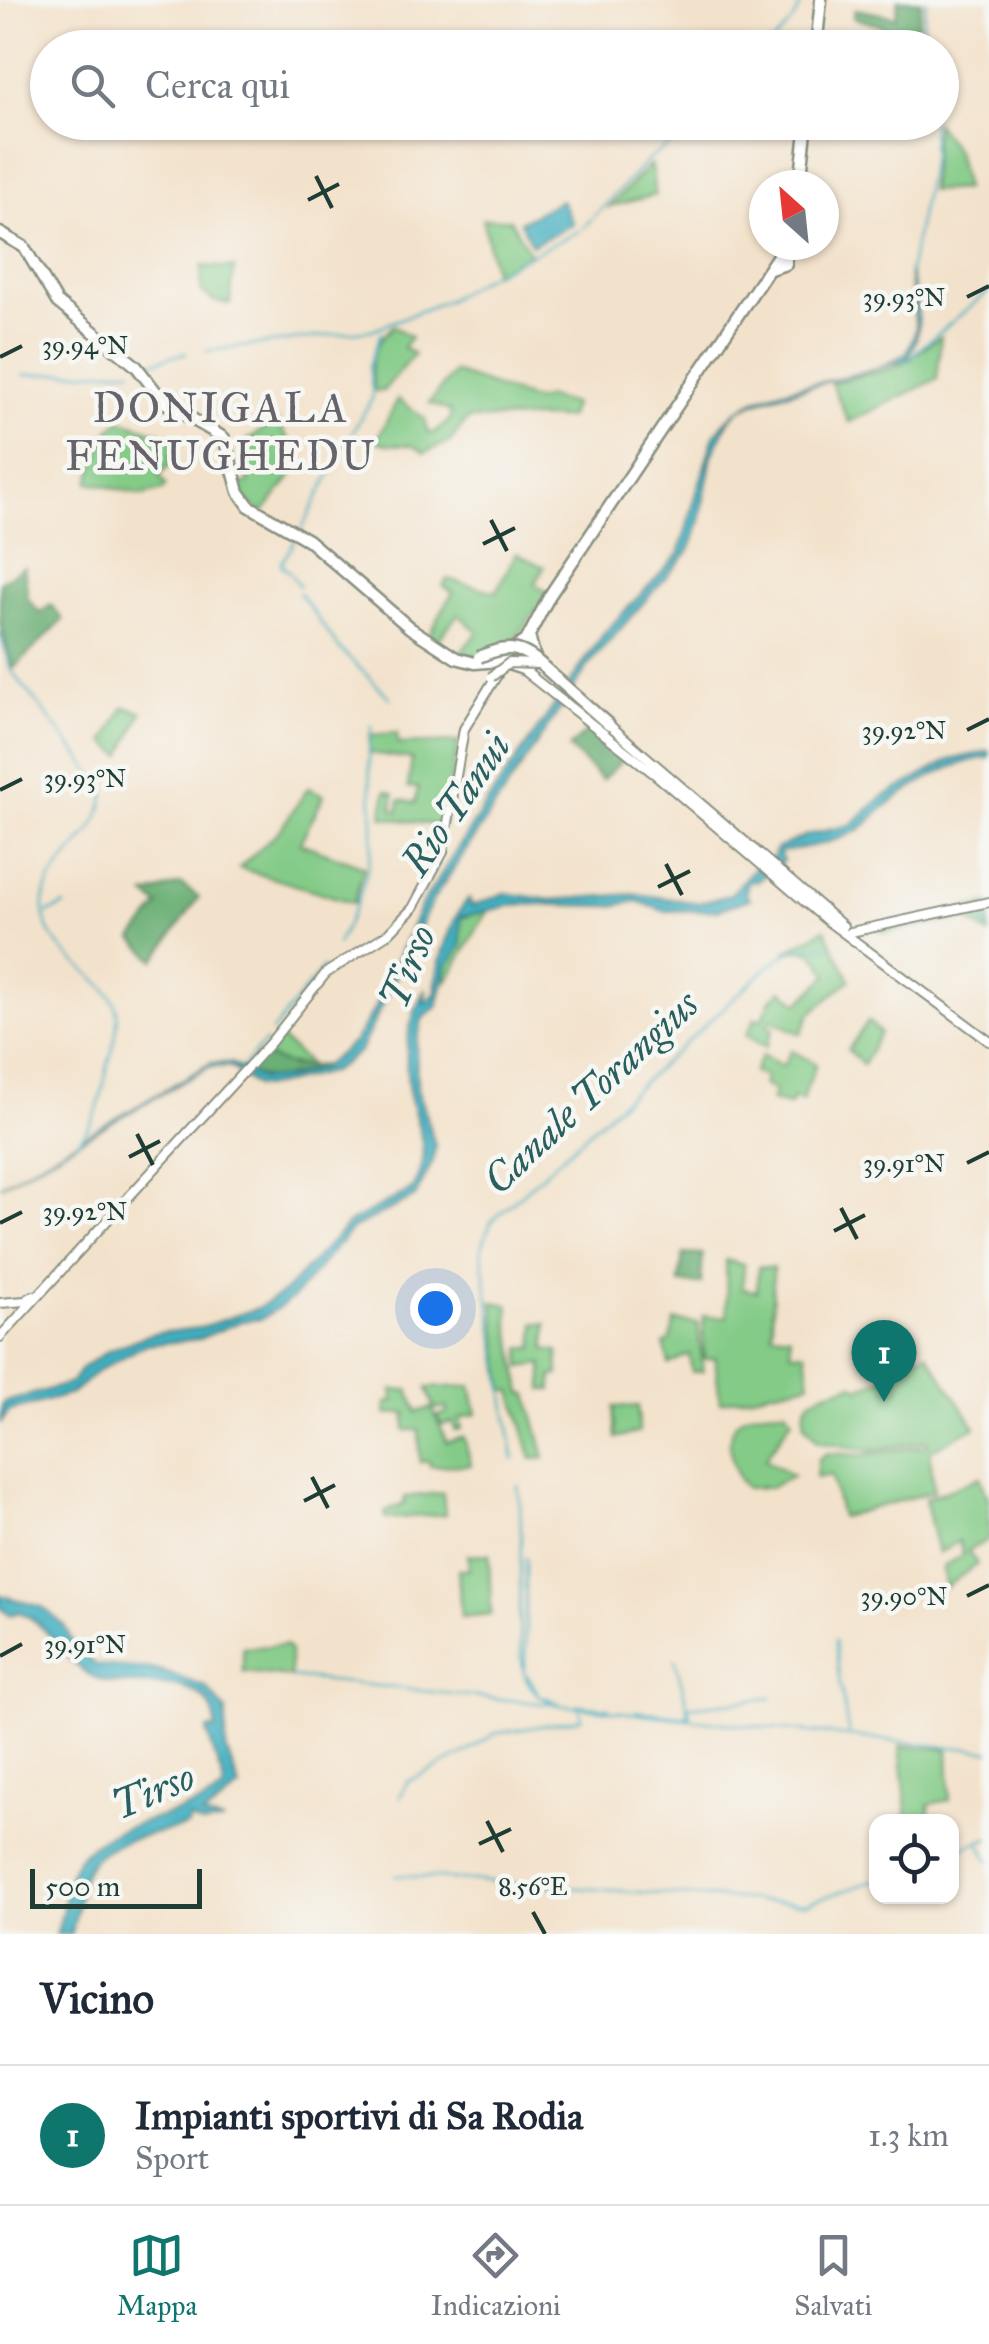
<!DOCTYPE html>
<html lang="it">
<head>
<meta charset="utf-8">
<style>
	body { margin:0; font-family:"IM FELL Great Primer",serif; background:#f2f2f3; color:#1f2937 }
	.controls { position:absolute; right:30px; bottom:30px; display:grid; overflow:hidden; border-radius:20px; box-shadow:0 2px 8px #0004 }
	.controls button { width:90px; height:90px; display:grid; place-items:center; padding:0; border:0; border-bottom:2px solid #e0e1e3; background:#fff; color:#1f2937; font:50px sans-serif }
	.compass { position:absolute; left:749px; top:170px; width:90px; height:90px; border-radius:50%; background:#fff; box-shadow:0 2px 8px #0004; rotate:333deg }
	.scale { position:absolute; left:30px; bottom:25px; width:172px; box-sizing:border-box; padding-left:10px; border:5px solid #1f3d34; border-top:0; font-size:28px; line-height:35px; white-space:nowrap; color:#1f3d34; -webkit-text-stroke:8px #f6f6f2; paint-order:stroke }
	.you { position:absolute; left:435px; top:1308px; width:35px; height:35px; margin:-25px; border:8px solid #fff; border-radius:50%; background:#1a73e8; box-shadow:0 0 0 15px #1a73e833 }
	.badge { display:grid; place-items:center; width:65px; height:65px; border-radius:50%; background:#0f766e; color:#fff; font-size:32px; font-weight:700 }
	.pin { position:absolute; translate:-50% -82px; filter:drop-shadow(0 2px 5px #0008) }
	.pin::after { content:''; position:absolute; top:52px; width:35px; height:30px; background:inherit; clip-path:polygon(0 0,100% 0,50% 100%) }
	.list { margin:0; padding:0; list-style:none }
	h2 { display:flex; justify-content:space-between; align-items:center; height:130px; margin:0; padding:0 40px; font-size:42px }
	h2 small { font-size:32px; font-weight:400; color:#747a83 }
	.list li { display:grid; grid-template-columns:65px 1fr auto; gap:30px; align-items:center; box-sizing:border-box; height:140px; padding:0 40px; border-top:2px solid #e0e1e3 }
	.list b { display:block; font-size:38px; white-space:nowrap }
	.list p { margin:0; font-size:32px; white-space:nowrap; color:#747a83 }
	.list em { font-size:32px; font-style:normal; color:#747a83 }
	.icon { flex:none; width:55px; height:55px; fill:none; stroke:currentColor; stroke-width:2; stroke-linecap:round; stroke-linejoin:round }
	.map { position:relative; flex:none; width:989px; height:1934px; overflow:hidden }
	.search { position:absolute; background:#fff; box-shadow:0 2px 8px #0004; left:30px; right:30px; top:30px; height:110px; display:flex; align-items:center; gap:25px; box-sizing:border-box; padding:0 35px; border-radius:55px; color:#747a83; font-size:38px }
	.sheet { height:270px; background:#fff }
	nav { display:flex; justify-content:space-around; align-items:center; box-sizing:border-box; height:140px; border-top:2px solid #e0e1e3; background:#fff; font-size:28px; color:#747a83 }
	nav a { display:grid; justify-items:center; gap:5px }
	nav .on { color:#0f766e }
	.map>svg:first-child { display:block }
	.green { fill:#83cb87; stroke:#51845e; stroke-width:2.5 }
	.forest { fill:#6aaf74; stroke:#447654; stroke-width:2.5 }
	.water { fill:#41aebf; stroke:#30767a; stroke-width:2.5 }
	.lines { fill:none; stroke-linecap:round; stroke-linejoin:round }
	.stream { stroke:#41aebf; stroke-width:2.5 }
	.secondary-casing { stroke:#899080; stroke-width:12 }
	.primary-casing { stroke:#899080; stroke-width:15 }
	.secondary { stroke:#fff; stroke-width:8 }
	.primary { stroke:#fff; stroke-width:10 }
	.secondary-bridge-casing { stroke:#899080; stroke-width:12; stroke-linecap:butt }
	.primary-bridge-casing { stroke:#899080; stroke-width:15; stroke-linecap:butt }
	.secondary-bridge { stroke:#fff; stroke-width:8 }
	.primary-bridge { stroke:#fff; stroke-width:10 }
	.ticks { fill:none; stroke:#1f3d34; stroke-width:4 }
	.labels { text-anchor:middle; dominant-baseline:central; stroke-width:9; stroke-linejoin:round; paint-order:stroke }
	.water-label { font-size:40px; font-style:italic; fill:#295f5e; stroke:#f6f6f2 }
	.quarter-label { font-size:42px; letter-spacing:2.5px; fill:#67636a; stroke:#f6f6f2 }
	.ticks-label { font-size:25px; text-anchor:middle; fill:#1f3d34; stroke:#f6f6f2; stroke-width:9; stroke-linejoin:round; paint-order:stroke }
</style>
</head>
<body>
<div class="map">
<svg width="989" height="1934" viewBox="0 0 989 1934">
	<rect width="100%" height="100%" fill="#f6f6f2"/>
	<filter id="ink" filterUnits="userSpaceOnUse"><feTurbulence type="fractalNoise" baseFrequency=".01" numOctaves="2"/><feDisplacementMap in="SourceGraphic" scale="20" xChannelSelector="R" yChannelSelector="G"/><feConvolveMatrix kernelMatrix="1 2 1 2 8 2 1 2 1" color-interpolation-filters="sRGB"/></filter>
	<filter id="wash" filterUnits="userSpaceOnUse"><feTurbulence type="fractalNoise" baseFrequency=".0048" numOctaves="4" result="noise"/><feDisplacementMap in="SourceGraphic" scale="40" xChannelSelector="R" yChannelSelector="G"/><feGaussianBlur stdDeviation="2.25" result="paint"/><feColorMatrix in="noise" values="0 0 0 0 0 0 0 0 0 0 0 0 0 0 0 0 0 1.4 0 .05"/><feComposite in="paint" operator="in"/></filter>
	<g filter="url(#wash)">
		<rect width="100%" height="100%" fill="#f3e2cb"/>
		<path class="green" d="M 936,123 L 956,151 L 965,189 L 930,191 Z
			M 651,164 L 655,195 L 609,207 Z
			M 483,219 L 510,219 L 530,254 L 494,273 Z
			M 202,266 L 234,268 L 230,304 L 214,301 L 201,291 Z
			M 393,326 L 411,337 L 403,347 L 414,354 L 383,391 L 375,391 C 367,365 372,344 393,326 Z
			M 941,336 L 937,379 L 849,422 L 831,383 L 896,367 Z
			M 454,372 L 536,401 L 547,397 L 573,404 L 569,417 L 562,418 L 468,419 L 451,441 L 424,453 C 409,438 393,450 376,441 L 398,399 L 425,419 L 427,432 L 433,433 L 449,421 L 451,412 L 429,403 Z
			M 120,420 L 175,438 L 169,466 L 159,475 L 166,485 L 163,490 L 143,495 L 89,482 L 106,434 Z
			M 276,420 L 291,443 L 288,458 L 303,461 L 263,513 L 247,502 L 239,486 L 249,482 L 243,444 Z
			M 516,553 L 544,567 L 535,584 L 548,593 C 526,625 504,666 458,655 L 478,632 L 458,614 L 438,640 L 429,635 L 453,592 L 443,586 L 447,579 L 496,592 Z
			M 124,707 L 142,712 L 122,756 L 105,742 Z
			M 397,733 L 398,744 L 459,742 L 442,826 L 382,817 L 386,791 L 394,794 L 392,809 L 398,811 L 400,800 L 415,803 L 418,788 L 408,787 L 412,759 L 369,753 L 370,735 Z
			M 308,788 L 324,795 L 300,843 L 364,867 L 354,903 L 239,868 L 280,830 Z
			M 989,904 L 989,934 L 966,919 L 882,933 L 877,927 Z
			M 488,910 L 446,983 L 446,967 L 460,942 L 461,918 Z
			M 825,929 L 850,980 L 810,1014 L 801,1034 L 771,1020 L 768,1026 L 773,1029 L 766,1047 L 746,1036 L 755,1018 L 762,1020 L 770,1001 L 782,990 L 799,1003 L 828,975 C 816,953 811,946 785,952 Z
			M 868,1021 L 880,1033 L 863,1065 L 848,1050 Z
			M 278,1036 L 310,1065 L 276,1063 L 263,1055 Z
			M 791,1050 L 816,1064 L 802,1101 L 793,1098 L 790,1105 L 771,1101 L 775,1091 L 763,1085 L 766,1077 L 754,1072 L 762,1055 L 783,1066 Z
			M 726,1260 L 744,1265 L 742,1289 L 757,1291 L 758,1267 L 773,1268 L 772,1333 L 790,1335 L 791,1352 L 806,1352 L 810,1383 L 720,1402 L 715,1358 L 704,1359 L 703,1316 L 727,1317 Z
			M 493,1302 L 509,1305 L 508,1318 L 522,1393 L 528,1394 L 545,1458 L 532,1459 L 512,1391 L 504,1391 Z
			M 675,1321 L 698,1323 L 703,1371 L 692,1372 L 689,1354 L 669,1364 L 664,1344 L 670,1341 Z
			M 535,1323 L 547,1324 L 545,1349 L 558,1351 L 559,1375 L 552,1376 L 552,1390 L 543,1390 L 543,1364 L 521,1367 L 521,1348 L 534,1348 Z
			M 927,1353 L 975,1427 L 930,1451 L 934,1491 L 841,1517 L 831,1475 L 816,1478 L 818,1459 L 827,1453 L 864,1455 L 928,1445 L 926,1441 L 870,1451 L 818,1441 L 805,1425 C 799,1392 828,1394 852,1384 L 860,1388 L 911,1366 L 911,1360 Z
			M 471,1386 L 477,1414 L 460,1418 L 462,1429 L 455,1430 L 453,1422 L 442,1425 L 438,1416 L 447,1413 L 446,1407 L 435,1409 L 427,1388 Z
			M 392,1390 L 409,1390 L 417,1412 L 432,1408 L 447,1442 L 464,1437 L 471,1465 L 430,1466 L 429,1461 L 420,1462 L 419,1430 L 405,1430 L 406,1413 L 386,1414 L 386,1403 L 394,1402 Z
			M 638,1406 L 639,1432 L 616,1438 L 614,1407 Z
			M 785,1410 L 792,1419 L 765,1459 L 793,1476 L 771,1487 L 747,1488 C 738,1480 735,1470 732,1459 C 722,1417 747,1410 785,1410 Z
			M 980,1477 L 989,1501 L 989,1539 L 968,1551 L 977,1564 L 945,1588 L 943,1567 L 963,1555 L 959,1541 L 938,1554 L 925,1499 Z
			M 443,1493 L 445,1514 L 386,1519 L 385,1512 L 404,1504 L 405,1497 Z
			M 489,1554 L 491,1614 L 461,1617 L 458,1570 L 469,1570 L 468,1555 Z
			M 285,1645 L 290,1651 L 290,1677 L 243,1672 L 243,1648 Z
			M 900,1746 L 948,1749 L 950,1800 L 929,1804 L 930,1821 L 908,1821 Z"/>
		<path class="forest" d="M 898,0 L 921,1 L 917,34 L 889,33 L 880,25 L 853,18 L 855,9 L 896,17 Z
			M 24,567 L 28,599 L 40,613 L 51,605 L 63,620 L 13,669 L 0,623 L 0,582 Z
			M 592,726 L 627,756 L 602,780 L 569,748 Z
			M 181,884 L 199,897 L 155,960 L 133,939 L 159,906 L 146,895 Z
			M 263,1055 L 294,1067 L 326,1065 L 273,1080 L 246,1073 Z
			M 683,1254 L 703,1255 L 701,1284 L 679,1283 Z"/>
		<path class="water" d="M 561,200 L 573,224 L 532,245 L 520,222 Z
			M 909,270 C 916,298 927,334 906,358 L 910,359 L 767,398 L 740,409 L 729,420 L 712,455 L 699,525 L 689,551 L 591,662 L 432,901 L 360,1051 L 333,1071 L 268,1087 L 256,1086 L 230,1066 L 209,1067 L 0,1186 L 211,1063 L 231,1063 L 261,1079 L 290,1077 L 323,1067 L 355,1041 L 375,1008 L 421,906 L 488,801 L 605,632 L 679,554 L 713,438 C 756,368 848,396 907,352 L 916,330 Z
			M 989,751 L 989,758 C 956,759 912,786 886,806 C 876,813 868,825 857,831 C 831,844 805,848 779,852 L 783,861 L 757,882 L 749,881 L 745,893 L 750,899 L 717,910 L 664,911 L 637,901 L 612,906 L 517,904 L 461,917 L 461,946 L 446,967 L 437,1007 L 422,1019 L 416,1046 L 417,1088 L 435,1145 L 433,1161 L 415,1197 L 352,1229 L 292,1299 L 261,1319 L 241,1321 L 199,1339 L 145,1345 L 98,1371 L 71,1394 L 9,1411 L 0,1424 L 3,1403 L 71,1383 L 82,1368 L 109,1350 L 150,1334 L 199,1328 L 258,1308 L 284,1292 L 349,1223 L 412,1189 C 436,1146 414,1126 408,1085 C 404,1049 408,1019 426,988 L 424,1003 L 436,993 C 434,971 453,912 469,899 L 472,906 L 505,893 L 551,900 L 636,894 L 699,903 L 730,895 L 756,866 L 772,859 L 776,849 L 807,835 L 851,825 L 881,798 L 950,760 Z
			M 0,1595 L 42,1607 L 64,1625 L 74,1646 L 96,1665 L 159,1670 L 206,1687 L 226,1711 L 226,1749 L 240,1788 L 203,1817 L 224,1822 L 202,1825 L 189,1819 L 188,1826 C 155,1836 92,1837 82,1881 C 78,1898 77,1915 71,1934 L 56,1934 C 65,1913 63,1892 70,1874 C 91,1818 180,1823 222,1791 L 224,1784 L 207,1732 L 209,1728 L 216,1730 C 215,1667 134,1692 101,1680 C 63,1667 55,1628 20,1612 L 9,1615 L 0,1607 Z"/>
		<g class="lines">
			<path class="stream" d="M 792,21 L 804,0
				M 767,48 L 790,24
				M 920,48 L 926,0
				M 583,228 L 649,159 L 704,122
				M 909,273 L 932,155 L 932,122
				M 489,275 L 579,231
				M 207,351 L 372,330 L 448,300 L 487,276
				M 910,357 L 989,291
				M 141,365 L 186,353
				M 24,375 L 132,370
				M 353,431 L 373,397 L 369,366 L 381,333
				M 301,530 L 351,434
				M 290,573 L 281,564 L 296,539
				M 292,576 L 299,586
				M 299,593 L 337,645
				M 0,633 L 11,670 L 105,789 C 104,839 48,860 44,901 C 39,959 113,972 117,1013 C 119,1032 110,1056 106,1074 C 101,1100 96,1124 76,1143
				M 338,647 L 390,698
				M 48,913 L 65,905
				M 968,916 L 978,916 L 988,930
				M 337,944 C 355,912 371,871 373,834 C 374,794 365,770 372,726
				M 313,980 L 323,967
				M 272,1032 L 311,982
				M 240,1069 L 266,1041
				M 514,1459 L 481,1250 L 491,1222 L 769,966 L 792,950 L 831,946
				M 518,1486 C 526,1546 514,1610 523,1667 C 525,1684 537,1695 551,1703
				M 835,1640 L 840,1687
				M 675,1659 L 691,1718
				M 525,1667 L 526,1558
				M 528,1676 L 537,1691
				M 292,1677 L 989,1751
				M 841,1689 L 849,1736
				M 544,1697 L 559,1703
				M 577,1705 L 609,1708
				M 636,1711 L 688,1717 L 687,1707 L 771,1698
				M 400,1798 L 407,1782 L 464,1754 L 494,1734 L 581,1719 L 580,1711
				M 980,1844 L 989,1860
				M 952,1852 L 989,1838
				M 396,1875 L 805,1904 L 876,1880"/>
		</g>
	</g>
	<g filter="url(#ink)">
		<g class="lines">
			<g class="secondary-casing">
				<path id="secondary" d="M 523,670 L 656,775 L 825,919 L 989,1041
					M 607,723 L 843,926
					M 851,932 L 989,902
					M 0,1303 L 25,1301 L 33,1296
					M 0,1337 L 271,1042 L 326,973 L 389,933 L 413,908 L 443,852 L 464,729 L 497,675"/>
			</g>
			<g class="primary-casing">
				<path id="primary" d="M 816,48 L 821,0
					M 800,185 L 807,122
					M 0,233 L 24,247 L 57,302 L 136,366 L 164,402 L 224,438 L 239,492 L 249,506 L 308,540 L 410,628 L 456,658 L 475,663 L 499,661 L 526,670 L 535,658 L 529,636
					M 770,269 L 786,264 L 786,247
					M 493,661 L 526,641 L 550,595 L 785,245
					M 546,669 L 609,725"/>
			</g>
			<use href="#secondary" class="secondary"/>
			<use href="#primary" class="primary"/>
			<g class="secondary-bridge-casing">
				<path id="secondary-bridge" d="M 491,677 L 509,663 L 537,664"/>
			</g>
			<g class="primary-bridge-casing">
				<path id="primary-bridge" d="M 479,657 C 508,644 523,646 546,669"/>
			</g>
			<use href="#secondary-bridge" class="secondary-bridge"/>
			<use href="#primary-bridge" class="primary-bridge"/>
		</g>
	</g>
	<path class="ticks" d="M 316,176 L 332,208M 308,200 L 339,184M 967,297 L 989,286M 0,357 L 22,346M 491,520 L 507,551M 483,544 L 515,528M 967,730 L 989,719M 0,790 L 22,779M 666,864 L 682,895M 658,887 L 690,871M 137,1134 L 153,1165M 129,1157 L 160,1141M 967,1163 L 989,1152M 841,1208 L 857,1239M 0,1223 L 22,1212M 834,1231 L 865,1215M 312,1477 L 328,1508M 304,1501 L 335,1485M 967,1596 L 989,1585M 0,1656 L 22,1644M 487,1821 L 503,1852M 479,1844 L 511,1829M 533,1912 L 545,1934"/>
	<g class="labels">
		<g class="water-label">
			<text transform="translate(456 804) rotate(-56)">Rio Tanui</text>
			<text transform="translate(408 967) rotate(-68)">Tirso</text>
			<text transform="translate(591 1092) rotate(-43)">Canale Torangius</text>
			<text transform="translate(153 1791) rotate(-23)">Tirso</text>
		</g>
		<g class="quarter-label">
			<text x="221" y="408">DONIGALA<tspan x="221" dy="48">FENUGHEDU</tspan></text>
		</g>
	</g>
	<g class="ticks-label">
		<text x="904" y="306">39.93°N</text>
		<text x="85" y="354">39.94°N</text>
		<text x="904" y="739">39.92°N</text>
		<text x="85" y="787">39.93°N</text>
		<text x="904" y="1172">39.91°N</text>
		<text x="85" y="1220">39.92°N</text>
		<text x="904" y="1605">39.90°N</text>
		<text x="85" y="1653">39.91°N</text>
		<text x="533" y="1895">8.56°E</text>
	</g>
</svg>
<div class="controls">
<button><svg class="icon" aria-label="locate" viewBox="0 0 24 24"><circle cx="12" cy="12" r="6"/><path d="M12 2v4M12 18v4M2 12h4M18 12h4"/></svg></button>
</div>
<svg class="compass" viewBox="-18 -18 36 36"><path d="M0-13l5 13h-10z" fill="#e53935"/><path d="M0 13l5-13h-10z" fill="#747a83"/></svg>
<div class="scale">500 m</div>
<div class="you"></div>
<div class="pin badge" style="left:884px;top:1402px">1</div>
<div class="search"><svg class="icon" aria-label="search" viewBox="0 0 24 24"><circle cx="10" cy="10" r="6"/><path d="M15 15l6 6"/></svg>Cerca qui</div>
</div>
<section class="sheet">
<h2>Vicino<small></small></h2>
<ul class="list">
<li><span class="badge">1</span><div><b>Impianti sportivi di Sa Rodia</b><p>Sport</p></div><em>1.3 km</em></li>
</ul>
</section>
<nav>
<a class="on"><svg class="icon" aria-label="map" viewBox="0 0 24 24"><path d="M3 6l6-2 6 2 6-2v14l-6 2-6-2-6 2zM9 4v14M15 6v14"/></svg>Mappa</a>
<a><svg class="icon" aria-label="directions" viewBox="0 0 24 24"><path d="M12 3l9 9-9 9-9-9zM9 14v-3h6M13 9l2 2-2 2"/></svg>Indicazioni</a>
<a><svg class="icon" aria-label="saved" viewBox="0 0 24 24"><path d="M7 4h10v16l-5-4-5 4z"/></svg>Salvati</a>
</nav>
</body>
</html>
